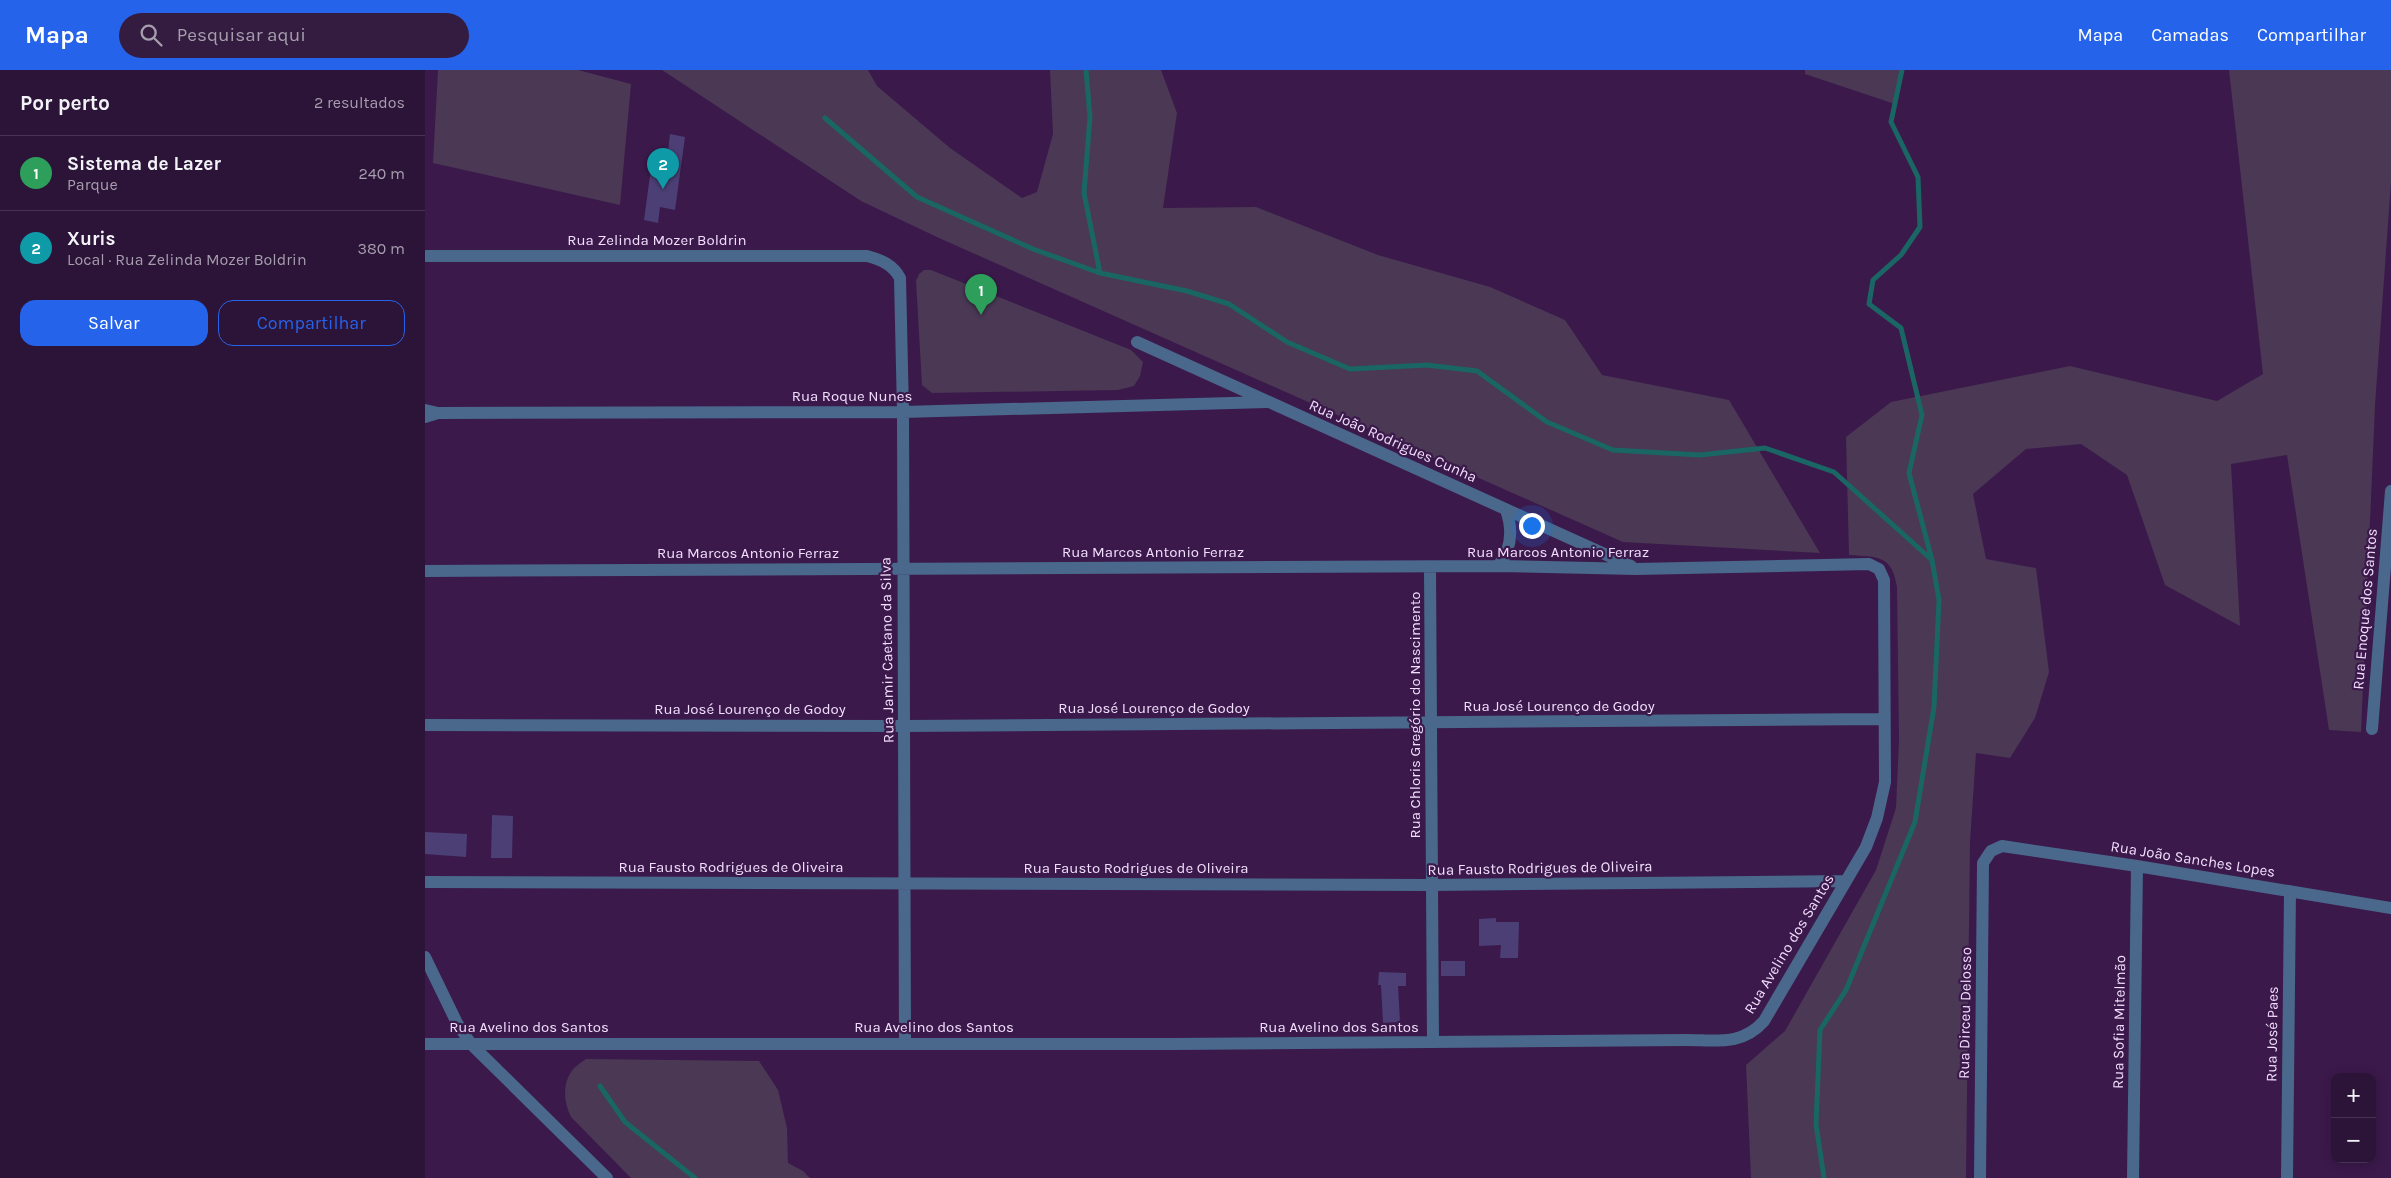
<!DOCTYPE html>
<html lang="pt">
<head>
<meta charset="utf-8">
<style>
	body { margin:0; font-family:Karla,sans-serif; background:#341c40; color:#f1f3f6 }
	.controls { position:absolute; right:15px; bottom:15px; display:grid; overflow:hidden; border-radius:10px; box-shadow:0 2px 12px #0003 }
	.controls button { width:45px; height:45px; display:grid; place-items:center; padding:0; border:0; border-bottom:1px solid #483253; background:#2c1338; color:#f1f3f6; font:25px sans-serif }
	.you { position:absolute; left:1106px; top:455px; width:18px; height:18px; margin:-12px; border:4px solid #fff; border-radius:50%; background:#1a73e8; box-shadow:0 0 0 8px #1a73e833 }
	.badge { display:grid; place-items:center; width:32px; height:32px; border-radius:50%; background:#2563eb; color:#fff; font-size:16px; font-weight:700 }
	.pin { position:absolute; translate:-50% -41px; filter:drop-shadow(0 1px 2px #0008) }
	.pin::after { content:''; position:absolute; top:26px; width:18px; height:15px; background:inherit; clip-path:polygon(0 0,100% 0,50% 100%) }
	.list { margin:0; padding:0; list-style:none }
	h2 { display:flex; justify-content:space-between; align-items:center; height:65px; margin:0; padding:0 20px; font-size:21px }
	h2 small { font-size:16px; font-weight:400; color:#a69eae }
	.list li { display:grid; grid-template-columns:32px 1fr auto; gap:15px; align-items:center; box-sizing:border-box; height:75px; padding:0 20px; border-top:1px solid #483253 }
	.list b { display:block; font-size:19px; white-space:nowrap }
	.list p { margin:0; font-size:16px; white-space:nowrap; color:#a69eae }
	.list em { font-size:16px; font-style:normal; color:#a69eae }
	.actions { display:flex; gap:10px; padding:15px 20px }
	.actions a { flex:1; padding:11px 0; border:1px solid #2563eb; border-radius:15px; text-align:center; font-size:18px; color:#2563eb }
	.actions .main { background:#2563eb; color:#fff }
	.icon { flex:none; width:28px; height:28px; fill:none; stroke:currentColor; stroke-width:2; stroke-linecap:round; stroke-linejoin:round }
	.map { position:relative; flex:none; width:1966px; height:1108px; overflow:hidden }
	header { display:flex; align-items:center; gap:30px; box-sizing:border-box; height:70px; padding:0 25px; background:#2563eb; color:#fff }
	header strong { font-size:24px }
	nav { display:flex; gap:28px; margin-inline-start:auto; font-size:18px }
	.search { width:350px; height:45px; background:#341c40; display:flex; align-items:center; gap:12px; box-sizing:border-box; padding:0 18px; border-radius:28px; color:#a69eae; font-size:19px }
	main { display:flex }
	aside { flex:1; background:#2c1338 }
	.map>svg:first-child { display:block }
	.green { fill:#4a3854 }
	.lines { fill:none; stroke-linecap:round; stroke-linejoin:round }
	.stream { stroke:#1a6664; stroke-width:5 }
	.building { fill:#4c3f75 }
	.minor { stroke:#4a688c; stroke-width:12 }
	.labels { text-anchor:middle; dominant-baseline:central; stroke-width:4.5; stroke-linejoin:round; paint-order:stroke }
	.street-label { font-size:15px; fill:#f2defd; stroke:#3b194b }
</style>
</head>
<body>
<header>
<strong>Mapa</strong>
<div class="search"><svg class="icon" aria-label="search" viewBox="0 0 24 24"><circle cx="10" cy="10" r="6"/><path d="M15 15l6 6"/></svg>Pesquisar aqui</div>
<nav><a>Mapa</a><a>Camadas</a><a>Compartilhar</a></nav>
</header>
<main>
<aside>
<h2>Por perto<small>2 resultados</small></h2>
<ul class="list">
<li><span class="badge" style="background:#2e9e5b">1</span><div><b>Sistema de Lazer</b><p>Parque</p></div><em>240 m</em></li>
<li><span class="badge" style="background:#0f9aa8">2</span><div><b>Xuris</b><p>Local · Rua Zelinda Mozer Boldrin</p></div><em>380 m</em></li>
</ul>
<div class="actions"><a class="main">Salvar</a><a>Compartilhar</a></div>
</aside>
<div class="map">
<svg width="1966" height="1108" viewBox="0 0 1966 1108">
	<rect width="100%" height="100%" fill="#3b194b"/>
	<path class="green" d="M 13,0 L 153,0 L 206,14 L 195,135 L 8,93 Z
		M 237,0 L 443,0 L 452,16 L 525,78 L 597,128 L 612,122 L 628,64 L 625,0 L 736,0 L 752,43 L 738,138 L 831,137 L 953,185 L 1065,217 L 1140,250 L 1177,305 L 1304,330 L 1395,483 L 1198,472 L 514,168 L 436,131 Z
		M 1380,0 L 1477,0 L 1470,34 L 1380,4 Z
		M 1804,0 L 1966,0 L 1966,112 L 1950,335 L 1936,662 L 1904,660 L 1862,385 L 1806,394 L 1815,556 L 1740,515 L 1702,405 L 1656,374 L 1601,379 L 1548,424 L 1561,489 L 1611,498 L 1624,602 L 1610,648 L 1585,688 L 1551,683 L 1545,772 L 1541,1108 L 1326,1108 L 1321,995 L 1360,961 L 1451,800 L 1471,738 L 1474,670 L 1472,517 C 1467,485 1453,487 1424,485 L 1421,367 L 1466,332 L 1645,296 L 1792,331 L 1838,304 Z
		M 499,200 L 506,200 L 706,280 L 718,292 L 715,306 L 709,316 L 693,320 L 507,323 L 497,315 L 491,211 L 494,204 Z
		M 161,989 L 334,991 L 353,1020 L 362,1058 L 363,1093 L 378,1101 L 385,1108 L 206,1108 L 146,1047 C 139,1033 137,1016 146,1002 C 149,997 157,992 161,989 Z"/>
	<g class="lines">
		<path class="stream" d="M 661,0 L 665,47 L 659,123 L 675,203
			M 400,48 L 492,127 L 608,179 L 675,203 L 762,221 L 804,234 L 862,272 L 925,299 L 1002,295 L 1052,301 L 1122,352 L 1188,380 L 1275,385 L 1340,378 L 1409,402 L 1507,490
			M 175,1016 L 200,1052 L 270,1108
			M 1399,1108 L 1391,1054 L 1395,960 L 1421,920 L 1490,752 L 1509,637 L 1514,530 L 1507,490 L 1484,403 L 1497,345 L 1476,258 L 1444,234 L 1448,210 L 1476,185 L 1495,157 L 1493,107 L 1466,52 L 1477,0"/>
	</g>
	<path class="building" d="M 245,64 L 260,67 L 250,140 L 235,137 L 233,153 L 219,150 L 226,98 L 241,100 Z
		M 67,745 L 88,746 L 87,788 L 66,788 Z
		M 0,762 L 42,764 L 41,787 L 0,784 Z
		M 1071,848 L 1071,852 L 1094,852 L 1093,888 L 1075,888 L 1076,875 L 1054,876 L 1054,849 Z
		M 1016,891 L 1040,891 L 1040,906 L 1016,906 Z
		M 954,902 L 981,903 L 981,916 L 973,916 L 975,952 L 958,953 L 956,915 L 953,915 Z"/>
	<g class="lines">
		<path class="minor" d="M 0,186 L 442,186 C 457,190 468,195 475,208 L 478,342 L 480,973
			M 712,272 L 1206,496
			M 0,340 L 13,343 L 0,347
			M 13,343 L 478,342 L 842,332
			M 1073,496 C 1087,479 1088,460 1081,440
			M 1005,498 L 1008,972
			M 0,501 L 1073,496 L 1211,499 L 1444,494 L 1454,499 L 1459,510 L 1460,712 L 1452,748 L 1441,777 L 1339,951 C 1317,976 1291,970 1261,970 L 748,974 L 0,974
			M 0,655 L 479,656 L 1459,649
			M 1947,659 L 1966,421
			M 0,812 L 1006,815 L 1421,811
			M 0,887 L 32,953 L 46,974 L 182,1108
			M 1555,1108 L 1558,793 L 1566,781 L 1577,776 L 1712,796 L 1966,838
			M 1708,1108 L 1712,796
			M 1862,1108 L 1865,821"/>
	</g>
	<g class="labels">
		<g class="street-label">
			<text x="232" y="170">Rua Zelinda Mozer Boldrin</text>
			<text x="427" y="326">Rua Roque Nunes</text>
			<text transform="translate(968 371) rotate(24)">Rua João Rodrigues Cunha</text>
			<text x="728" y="482">Rua Marcos Antonio Ferraz</text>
			<text x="1133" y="482">Rua Marcos Antonio Ferraz</text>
			<text x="323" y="483">Rua Marcos Antonio Ferraz</text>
			<text transform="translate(1940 539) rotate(-85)">Rua Enoque dos Santos</text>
			<text transform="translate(462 580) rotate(-91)">Rua Jamir Caetano da Silva</text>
			<text x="1134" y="636">Rua José Lourenço de Godoy</text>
			<text x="729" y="638">Rua José Lourenço de Godoy</text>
			<text x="325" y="639">Rua José Lourenço de Godoy</text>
			<text transform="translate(990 645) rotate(-90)">Rua Chloris Gregório do Nascimento</text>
			<text transform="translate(1768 789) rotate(9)">Rua João Sanches Lopes</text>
			<text x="306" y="797">Rua Fausto Rodrigues de Oliveira</text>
			<text x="711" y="798">Rua Fausto Rodrigues de Oliveira</text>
			<text transform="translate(1115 798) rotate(-1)">Rua Fausto Rodrigues de Oliveira</text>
			<text transform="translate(1364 874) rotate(-59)">Rua Avelino dos Santos</text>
			<text transform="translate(1540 943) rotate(-89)">Rua Dirceu Delosso</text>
			<text transform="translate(1694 952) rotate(-89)">Rua Sofia Mitelmão</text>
			<text x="104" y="957">Rua Avelino dos Santos</text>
			<text x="509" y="957">Rua Avelino dos Santos</text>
			<text x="914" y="957">Rua Avelino dos Santos</text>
			<text transform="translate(1847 964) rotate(-89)">Rua José Paes</text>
		</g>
	</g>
</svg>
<div class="controls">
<button>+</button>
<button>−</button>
</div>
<div class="you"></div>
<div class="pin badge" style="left:556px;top:245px;background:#2e9e5b">1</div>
<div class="pin badge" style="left:238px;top:119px;background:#0f9aa8">2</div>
</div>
</main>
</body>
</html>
